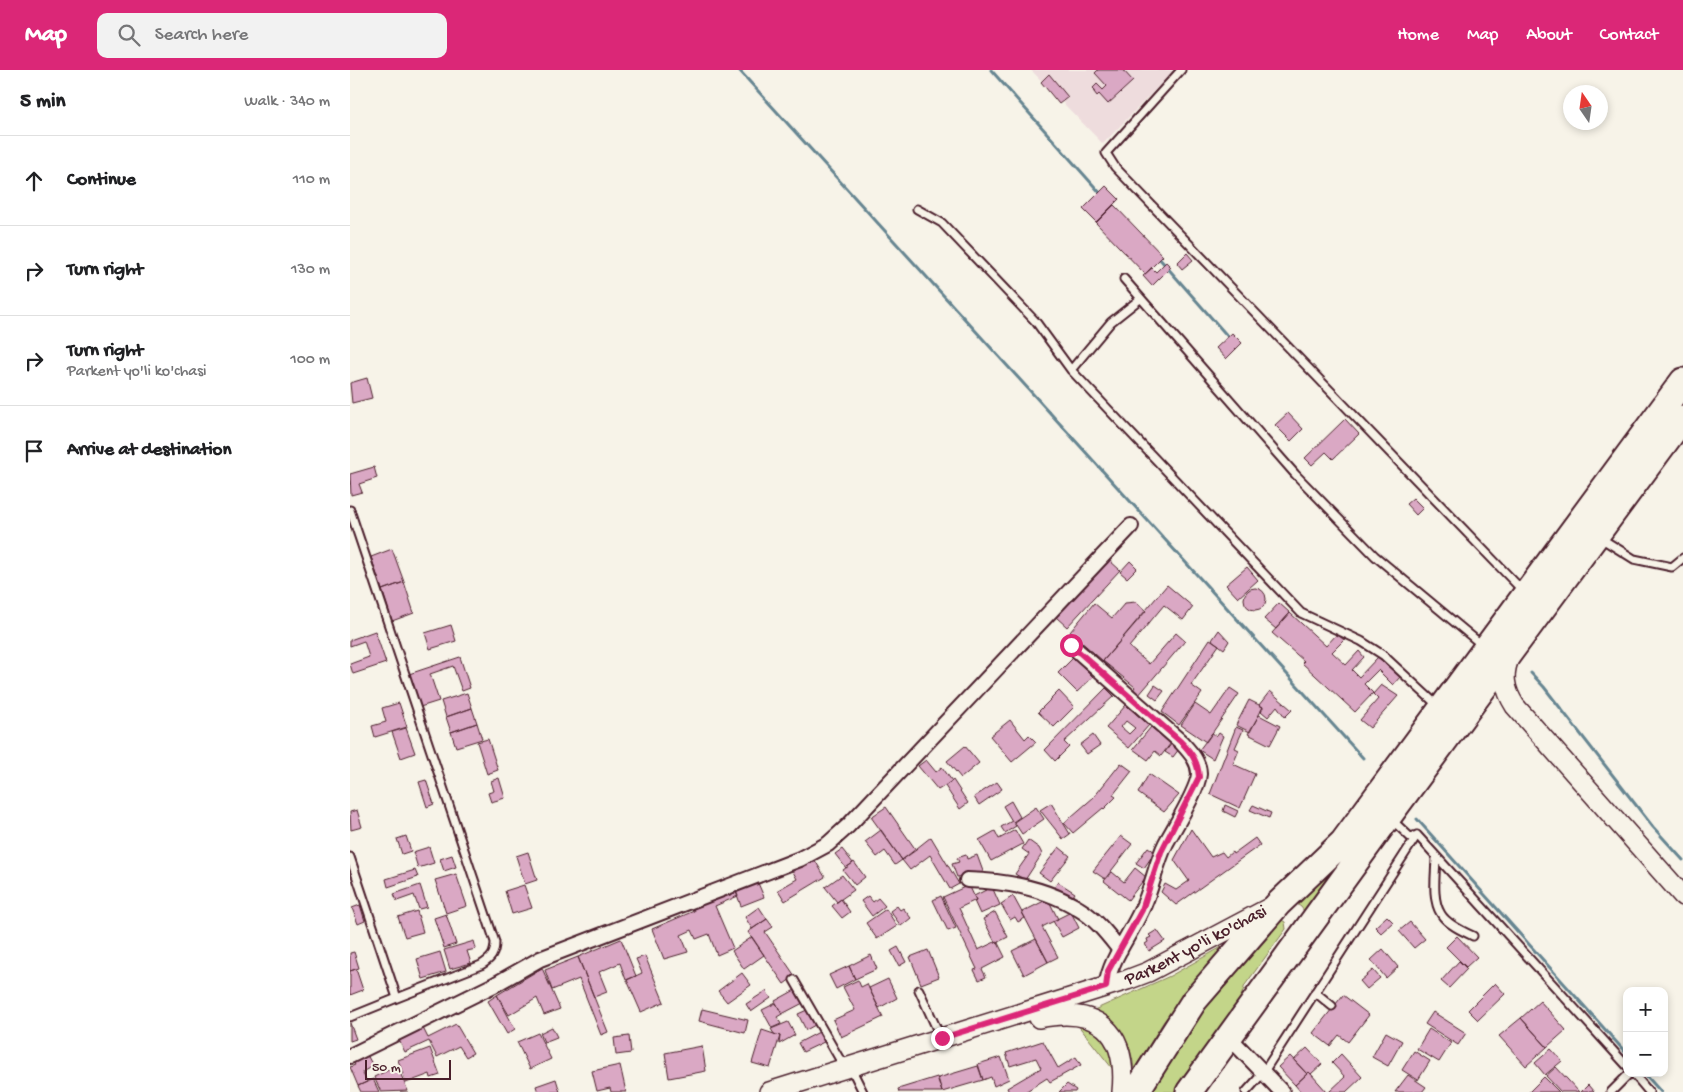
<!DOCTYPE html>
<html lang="en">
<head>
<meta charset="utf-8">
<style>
	body { margin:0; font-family:"Gochi Hand",sans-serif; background:#f2f2f2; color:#202124 }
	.controls { position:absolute; right:15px; bottom:15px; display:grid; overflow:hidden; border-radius:10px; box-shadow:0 2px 8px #0003 }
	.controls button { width:45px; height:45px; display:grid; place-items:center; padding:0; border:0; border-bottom:1px solid #e0e0e0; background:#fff; color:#202124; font:25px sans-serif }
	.compass { position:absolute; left:1213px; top:15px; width:45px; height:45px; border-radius:50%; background:#fff; box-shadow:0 2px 8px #0003; rotate:347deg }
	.scale { position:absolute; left:15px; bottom:12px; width:86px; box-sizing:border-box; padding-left:5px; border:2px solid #4a1f2b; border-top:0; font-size:14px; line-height:18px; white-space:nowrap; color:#4a1f2b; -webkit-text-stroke:4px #f7f3e8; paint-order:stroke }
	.stop { position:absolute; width:15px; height:15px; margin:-11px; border:4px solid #db2777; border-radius:50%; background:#fff }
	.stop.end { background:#db2777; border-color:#fff; box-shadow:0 1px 5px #0008 }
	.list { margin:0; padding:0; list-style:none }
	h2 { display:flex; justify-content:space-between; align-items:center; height:65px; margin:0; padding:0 20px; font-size:21px }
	h2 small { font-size:16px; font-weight:400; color:#757577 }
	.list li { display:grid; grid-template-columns:32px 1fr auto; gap:15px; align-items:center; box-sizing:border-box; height:90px; padding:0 20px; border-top:1px solid #e0e0e0 }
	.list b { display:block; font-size:19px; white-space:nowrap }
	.list p { margin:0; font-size:16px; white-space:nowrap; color:#757577 }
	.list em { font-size:16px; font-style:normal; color:#757577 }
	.icon { flex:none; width:28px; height:28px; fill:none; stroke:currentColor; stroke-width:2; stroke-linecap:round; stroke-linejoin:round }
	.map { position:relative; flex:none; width:1333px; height:1022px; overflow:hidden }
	header { display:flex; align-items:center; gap:30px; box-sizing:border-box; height:70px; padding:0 25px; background:#db2777; color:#fff }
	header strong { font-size:24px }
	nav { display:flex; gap:28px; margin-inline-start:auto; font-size:18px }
	.search { width:350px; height:45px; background:#f2f2f2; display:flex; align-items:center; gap:12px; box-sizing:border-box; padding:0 18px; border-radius:10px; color:#757577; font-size:19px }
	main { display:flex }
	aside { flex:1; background:#fff }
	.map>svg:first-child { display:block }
	.built { fill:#eedcdd }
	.green { fill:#c3d589; stroke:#867a5a }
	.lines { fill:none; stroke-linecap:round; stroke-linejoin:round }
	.stream { stroke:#668591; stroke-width:3 }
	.building { fill:#daa8c4; stroke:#4a1f2b; fill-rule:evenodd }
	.lane-casing { stroke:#4a1f2b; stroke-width:11 }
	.street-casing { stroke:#4a1f2b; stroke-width:18 }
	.secondary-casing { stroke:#4a1f2b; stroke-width:22 }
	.highway-casing { stroke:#4a1f2b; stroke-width:29 }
	.lane { stroke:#f7f3e8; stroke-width:7 }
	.street { stroke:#f7f3e8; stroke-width:14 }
	.secondary { stroke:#f7f3e8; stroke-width:19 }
	.highway { stroke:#f7f3e8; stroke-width:25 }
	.route { stroke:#db2777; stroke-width:6 }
	.labels { text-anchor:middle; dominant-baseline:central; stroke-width:4.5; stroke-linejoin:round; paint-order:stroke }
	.street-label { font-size:18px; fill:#4a1f2b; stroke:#f7f3e8 }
</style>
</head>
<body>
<header>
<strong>Map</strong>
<div class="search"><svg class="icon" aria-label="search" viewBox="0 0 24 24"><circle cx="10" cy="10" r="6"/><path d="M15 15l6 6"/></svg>Search here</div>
<nav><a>Home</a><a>Map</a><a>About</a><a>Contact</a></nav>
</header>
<main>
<aside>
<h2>5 min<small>Walk · 340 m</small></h2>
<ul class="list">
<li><svg class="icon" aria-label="ahead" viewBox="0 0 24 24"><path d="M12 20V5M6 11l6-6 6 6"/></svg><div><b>Continue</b></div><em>110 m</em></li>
<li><svg class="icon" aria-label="right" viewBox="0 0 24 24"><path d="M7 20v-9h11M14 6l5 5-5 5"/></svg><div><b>Turn right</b></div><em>130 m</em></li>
<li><svg class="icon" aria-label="right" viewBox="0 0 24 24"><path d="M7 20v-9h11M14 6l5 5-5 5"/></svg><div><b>Turn right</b><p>Parkent yo'li ko'chasi</p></div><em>100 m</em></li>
<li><svg class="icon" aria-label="arrive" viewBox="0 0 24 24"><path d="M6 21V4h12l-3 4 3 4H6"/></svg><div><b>Arrive at destination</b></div></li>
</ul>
</aside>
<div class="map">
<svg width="1333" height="1022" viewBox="0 0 1333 1022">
	<rect width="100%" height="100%" fill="#f7f3e8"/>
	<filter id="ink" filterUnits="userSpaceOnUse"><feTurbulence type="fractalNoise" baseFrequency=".02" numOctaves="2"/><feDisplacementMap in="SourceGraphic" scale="10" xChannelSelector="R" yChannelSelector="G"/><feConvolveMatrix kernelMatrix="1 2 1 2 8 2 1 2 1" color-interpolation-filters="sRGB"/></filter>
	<g filter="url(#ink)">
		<path class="built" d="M 681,0 L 824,0 L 753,74 Z"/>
		<path class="green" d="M 1002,781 L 957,845 L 951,837 L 944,832 Z
			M 930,849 L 935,852 L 936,859 L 895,915 L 886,941 L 826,1022 L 796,1022 L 833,962 Z
			M 877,874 L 814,951 L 784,999 C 781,971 769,954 744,940 L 820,906 Z
			M 723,949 L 757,970 L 766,1003 Z"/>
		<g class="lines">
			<path class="stream" d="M 389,0 L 1013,688
				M 641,0 L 752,125
				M 808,187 L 880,269
				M 1181,603 L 1194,617 L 1303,757 L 1333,790
				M 1067,749 L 1277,984
				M 1294,1003 L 1311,1022"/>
		</g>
		<path class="building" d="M 748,0 L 773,0 L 783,11 L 758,34 L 749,24 L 747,26 L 744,22 L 746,21 L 743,18 L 747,14 L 753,20 L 757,16 L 745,3 Z
			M 699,4 L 718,27 L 709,34 L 691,12 Z
			M 756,116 L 769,129 L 746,152 L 733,139 Z
			M 764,135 L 813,186 L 795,204 L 746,153 Z
			M 837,183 L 843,190 L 832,199 L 827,193 Z
			M 816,192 L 821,197 L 802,216 L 793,206 L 802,198 L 806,202 Z
			M 882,263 L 892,273 L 876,289 L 866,278 Z
			M 17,308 L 22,328 L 2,333 L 0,313 Z
			M 938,343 L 953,359 L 941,371 L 925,355 Z
			M 995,349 L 1009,364 L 983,389 L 976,382 L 962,395 L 955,388 Z
			M 24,397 L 27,408 L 9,414 L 12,422 L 1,425 L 0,404 Z
			M 1063,428 L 1073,438 L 1066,445 L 1056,434 Z
			M 42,479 L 54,512 L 32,520 L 21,487 Z
			M 759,490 L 770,500 L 717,557 L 706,547 Z
			M 780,491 L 787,498 L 777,508 L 770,502 Z
			M 897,497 L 908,510 L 888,528 L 876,515 Z
			M 54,512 L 64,543 L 42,551 L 32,520 Z
			M 817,515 L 843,537 L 833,550 L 814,535 L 779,577 L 799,594 L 826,563 L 835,571 L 788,626 L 782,621 L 785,617 L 753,591 Z
			M894 529a11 11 0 1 1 22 0a11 11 0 1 1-22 0Z
			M 786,532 L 796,541 L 753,591 L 720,562 L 744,533 L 762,548 L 775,533 Z
			M 929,533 L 940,543 L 926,559 L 914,549 Z
			M 940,543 L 976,576 L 987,564 L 994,570 L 982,582 L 996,595 L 1009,581 L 1014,587 L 1002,600 L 1009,607 L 1028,587 L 1050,607 L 1043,615 L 1028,600 L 1014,614 L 1023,623 L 1005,642 L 952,593 L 954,591 L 922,563 Z
			M 101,555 L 106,571 L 80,579 L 75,563 Z
			M 869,560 L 879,571 L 874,579 L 862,570 Z
			M 25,561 L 36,593 L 3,604 L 0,594 L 19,587 L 14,571 L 0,576 L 0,570 Z
			M 860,569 L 869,575 L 841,615 L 852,623 L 829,655 L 812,642 Z
			M 110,587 L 120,618 L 112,621 L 103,596 L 80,604 L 89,631 L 70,637 L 59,604 Z
			M 724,587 L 743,607 L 727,622 L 708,603 Z
			M 805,615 L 814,621 L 807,630 L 799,624 Z
			M 1031,615 L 1048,626 L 1020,658 L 1010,650 L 1028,629 L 1023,624 Z
			M 756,618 L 764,626 L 714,672 L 719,677 L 705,691 L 695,680 Z
			M 880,618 L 889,624 L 856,672 L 831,655 L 845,634 L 861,645 Z
			M 709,621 L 724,637 L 704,657 L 688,642 Z
			M 920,621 L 942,640 L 935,647 L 927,636 L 918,647 L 911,641 L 913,637 L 909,635 Z
			M 117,623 L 122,638 L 96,647 L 91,631 Z
			M 899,630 L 913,637 L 900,662 L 886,655 Z
			M 49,633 L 57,657 L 25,667 L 22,656 L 36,652 L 32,638 Z
			M 776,635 L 799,655 L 779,678 L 756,658 ZM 776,651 L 785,658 L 779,664 L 771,657 Z
			M 122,638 L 127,653 L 101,662 L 96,647 Z
			M 909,645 L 930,656 L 920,675 L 898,664 Z
			M 660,650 L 675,669 L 679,665 L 686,672 L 662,692 L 640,666 Z
			M 127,653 L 132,669 L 106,677 L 101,662 Z
			M 801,657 L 821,673 L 811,686 L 805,681 L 798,690 L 783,679 Z
			M 886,657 L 893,660 L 885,678 L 889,680 L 883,694 L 905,704 L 890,738 L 860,724 Z
			M 56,658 L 65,683 L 51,688 L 42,662 Z
			M 862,663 L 867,666 L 869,663 L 873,666 L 863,689 L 849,680 Z
			M 743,665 L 750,675 L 737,684 L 730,675 Z
			M 138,669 L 148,700 L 137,704 L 127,672 Z
			M 822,673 L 829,679 L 823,687 L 815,682 Z
			M 615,676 L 629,693 L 611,708 L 597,691 Z
			M 576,690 L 586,702 L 592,697 L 602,711 L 588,720 L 568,696 Z
			M 771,693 L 782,701 L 763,725 L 766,727 L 754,739 L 753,738 L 723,763 L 714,753 L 744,727 Z
			M 799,704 L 829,725 L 814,742 L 788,723 Z
			M 149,708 L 155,728 L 141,732 L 138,723 L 144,721 L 141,711 Z
			M 76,710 L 84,734 L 77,737 L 69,712 Z
			M 603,710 L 618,733 L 610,739 L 595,716 Z
			M 647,712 L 652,719 L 629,735 L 624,727 Z
			M 661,731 L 670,747 L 663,752 L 666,756 L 655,763 L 651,757 L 662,751 L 653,736 Z
			M 701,733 L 720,764 L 713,769 L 690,740 Z
			M 875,735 L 888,741 L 885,747 L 873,741 Z
			M 903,735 L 921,743 L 919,748 L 900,740 Z
			M 536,737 L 566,780 L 552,790 L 521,747 Z
			M 686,737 L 694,749 L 672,764 L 664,752 Z
			M 7,740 L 12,757 L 1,760 L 0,742 Z
			M 841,759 L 861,787 L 872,782 L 876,787 L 882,782 L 883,784 L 905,768 L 910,775 L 826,835 L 811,822 L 815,814 L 826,820 L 839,811 L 824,790 Z
			M 531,760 L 552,790 L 545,795 L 535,781 L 527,787 L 515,772 Z
			M 665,760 L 673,774 L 641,791 L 629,770 L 645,761 L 649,769 Z
			M 56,766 L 61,781 L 52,784 L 47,769 Z
			M 771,766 L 782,774 L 755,809 L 743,801 Z
			M 581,767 L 609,814 L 600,819 L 580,785 L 560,800 L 552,790 Z
			M 678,770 L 689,778 L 692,784 L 675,810 L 665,804 L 679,784 L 672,779 Z
			M 79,777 L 84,793 L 68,798 L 63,782 Z
			M 709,777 L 720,786 L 700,811 L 689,803 Z
			M 798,777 L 805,782 L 794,798 L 786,793 Z
			M 492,779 L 503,793 L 496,798 L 485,784 Z
			M 178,782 L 187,810 L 175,814 L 166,786 Z
			M 102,785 L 106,797 L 94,801 L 90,789 Z
			M 616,785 L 617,789 L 627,785 L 634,804 L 607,807 L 602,794 L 609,792 L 607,788 Z
			M 463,787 L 475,807 L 435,831 L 428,820 L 447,809 L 442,800 Z
			M 504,792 L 515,807 L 505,815 L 493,800 Z
			M 785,798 L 796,807 L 778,830 L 754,811 L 762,802 L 774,812 Z
			M 65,800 L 68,807 L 38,817 L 36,809 Z
			M 106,804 L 117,836 L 96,843 L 85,810 Z
			M 492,805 L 504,820 L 487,832 L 475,817 Z
			M 708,812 L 725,823 L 719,832 L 702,821 Z
			M 408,813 L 414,827 L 391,836 L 386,822 Z
			M 70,815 L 77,837 L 69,839 L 64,825 L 47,831 L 44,824 Z
			M 174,815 L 182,838 L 162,844 L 155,821 Z
			M 619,815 L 626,830 L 609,838 L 628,880 L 647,871 L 655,887 L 632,899 L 636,907 L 629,910 L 624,900 L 627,899 L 593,827 Z
			M 642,817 L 650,835 L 630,844 L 624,831 L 626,830 L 624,826 Z
			M 385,818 L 388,826 L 365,836 L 383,878 L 367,885 L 359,864 L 346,869 L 342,860 L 331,865 L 338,882 L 314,889 L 302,859 L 344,841 L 342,836 Z
			M 518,826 L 523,832 L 528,828 L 535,836 L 522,846 L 511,831 Z
			M 591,826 L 606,858 L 598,861 L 583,830 Z
			M 663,826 L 675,848 L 668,852 L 665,847 L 660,850 L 651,834 Z
			M 491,829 L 500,842 L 492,848 L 482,836 Z
			M 698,829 L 708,849 L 692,857 L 708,887 L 698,892 L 672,842 Z
			M 10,835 L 15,851 L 8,854 L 2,838 Z
			M 547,836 L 550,840 L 553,838 L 561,848 L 551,856 L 540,841 Z
			M 409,837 L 417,849 L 402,859 L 395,847 Z
			M 536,839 L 547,856 L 527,869 L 516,853 Z
			M 67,841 L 73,862 L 55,867 L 48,847 Z
			M 645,842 L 658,867 L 648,872 L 645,872 L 633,849 Z
			M 721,842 L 729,858 L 712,867 L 703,851 Z
			M 96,844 L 106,874 L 94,878 L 84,848 Z
			M 1037,846 L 1043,852 L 1031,863 L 1025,857 Z
			M 417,849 L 423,857 L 415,862 L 445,906 L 434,914 L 398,862 Z
			M 1060,852 L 1075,869 L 1064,878 L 1049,861 Z
			M 807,860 L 815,871 L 799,881 L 795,874 L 798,872 L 797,869 L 801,867 L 799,865 Z
			M 1107,866 L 1127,887 L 1116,897 L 1096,877 Z
			M 402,867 L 414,885 L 394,899 L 382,881 Z
			M 271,869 L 286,906 L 276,910 L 270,893 L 249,902 L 257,922 L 244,927 L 228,887 Z
			M 686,869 L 698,892 L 674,905 L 662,881 Z
			M 124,871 L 126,879 L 117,881 L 121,893 L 100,899 L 94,880 Z
			M 548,877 L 556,892 L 549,896 L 541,881 Z
			M 1033,879 L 1048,897 L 1036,908 L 1021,890 Z
			M 578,880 L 589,907 L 571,914 L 560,887 Z
			M 4,882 L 9,898 L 0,901 L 0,883 Z
			M 90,882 L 96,902 L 73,909 L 67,889 Z
			M 521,885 L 527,899 L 505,909 L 499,896 Z
			M 295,886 L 314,932 L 291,942 L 277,910 L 292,903 L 286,889 Z
			M 228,887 L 258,962 L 251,965 L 229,909 L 202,920 L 195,900 Z
			M 1109,891 L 1117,899 L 1099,918 L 1091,911 Z
			M 499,896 L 505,909 L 486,919 L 479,905 Z
			M 192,898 L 210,939 L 194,945 L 187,928 L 159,945 L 147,925 Z
			M 6,899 L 13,920 L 0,925 L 0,901 Z
			M 1023,900 L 1030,908 L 1017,919 L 1010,911 Z
			M 392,903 L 401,915 L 377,932 L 368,921 Z
			M 538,909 L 547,928 L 529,938 L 519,918 Z
			M 508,910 L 511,917 L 517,914 L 533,947 L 491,967 L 483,950 L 505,940 L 493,917 Z
			M 1145,913 L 1155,924 L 1128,950 L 1118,940 Z
			M 445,920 L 453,933 L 432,944 L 425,931 Z
			M 416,921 L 421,928 L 401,942 L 396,934 Z
			M 147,925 L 165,959 L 157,964 L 138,931 Z
			M 993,925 L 1019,945 L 998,972 L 989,965 L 980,976 L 963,963 Z
			M 1190,931 L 1216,960 L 1197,977 L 1171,948 Z
			M 426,933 L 432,944 L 427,947 L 431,954 L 422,958 L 412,940 Z
			M 352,939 L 398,950 L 395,963 L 349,951 Z
			M 457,940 L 465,955 L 456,960 L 448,944 Z
			M 1083,942 L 1116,963 L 1108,975 L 1075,954 Z
			M 1171,948 L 1197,977 L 1176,996 L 1149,966 Z
			M 438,952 L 445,965 L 429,974 L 430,966 L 424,964 L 421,959 Z
			M 0,953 L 6,969 L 0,971 Z
			M 106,954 L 123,983 L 116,987 L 109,976 L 87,987 L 79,971 L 55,982 L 49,970 L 73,958 L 78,968 Z
			M 202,957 L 207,967 L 194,972 L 190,963 Z
			M 1079,959 L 1101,973 L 1089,992 L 1067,979 Z
			M 412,960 L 430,966 L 420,998 L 402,993 Z
			M 471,961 L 476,971 L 453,982 L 448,973 Z
			M 1036,962 L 1052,971 L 1038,996 L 1022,987 Z
			M 188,963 L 201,989 L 180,999 L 167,972 Z
			M 279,966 L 281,983 L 266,985 L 264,968 Z
			M 693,971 L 708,998 L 726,987 L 731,995 L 700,1012 L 697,1008 L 675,1022 L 659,1022 L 657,1018 L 691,998 L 686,988 L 660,996 L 656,983 Z
			M 352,976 L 356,1001 L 319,1008 L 315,983 Z
			M 80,978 L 90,1005 L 81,1008 L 80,1004 L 56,1013 L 48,990 Z
			M 957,978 L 972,994 L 961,1004 L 959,1002 L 957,1004 L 944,990 Z
			M 1201,979 L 1212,991 L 1195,1005 L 1185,993 Z
			M 1064,981 L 1080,991 L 1068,1010 L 1052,1000 Z
			M 16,983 L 23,996 L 12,1002 L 17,1012 L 8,1016 L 0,997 L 5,995 L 2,990 Z
			M 991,984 L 1012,1007 L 996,1022 L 979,1022 L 995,1007 L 982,993 Z
			M 940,986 L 957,1004 L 945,1015 L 928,997 Z
			M 651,987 L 659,1009 L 644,1016 L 641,1007 L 633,1010 L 628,994 Z
			M 270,995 L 276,1022 L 261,1022 L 260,1018 L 247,1021 L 242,1001 Z
			M 47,996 L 58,1021 L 31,1022 L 24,1007 Z
			M 628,996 L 633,1010 L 592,1022 L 588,1008 Z
			M 1206,997 L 1229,1022 L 1211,1022 L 1196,1006 Z
			M 959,1002 L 961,1004 L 977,1022 L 951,1022 L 945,1015 Z
			M 1058,1005 L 1076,1017 L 1072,1022 L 1045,1022 Z
			M 587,1007 L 592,1022 L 549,1022 L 548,1019 Z
			M 1194,1007 L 1209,1022 L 1179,1022 Z
			M 23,1009 L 29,1022 L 11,1022 L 8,1016 Z
			M 206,1009 L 210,1022 L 188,1022 L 186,1016 Z
			M 717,1014 L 726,1020 L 725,1022 L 709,1022 Z
			M 1238,1015 L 1244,1022 L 1231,1022 Z"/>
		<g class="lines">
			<g class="lane-casing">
				<path id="lane" d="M 831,0 L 756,83 L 765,97 L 1173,521
					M 567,139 L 592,153 L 686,252 L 721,300 L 951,543 L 1011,571 L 1033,585 L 1087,635
					M 774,209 L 945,404 L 1025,486 L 1132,575
					M 721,300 L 761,252 L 790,229
					M 0,440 L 145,872 C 145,884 141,889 131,895 L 47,928
					M 1249,467 L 1284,489 L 1322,497 L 1333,488
					M 1042,750 L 1060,767 L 1067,765
					M 1067,765 L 1277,996
					M 1086,786 C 1086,802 1081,829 1091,844 C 1097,854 1112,861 1123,866
					M 0,787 L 47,928 L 0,947
					M 444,910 L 489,988 L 504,1004 L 513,1022
					M 569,920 L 591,968
					M 965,922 L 982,936
					M 1283,1003 L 1299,1022
					M 896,1022 L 913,1003 L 1067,765
					M 1261,1022 L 1280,1003"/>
			</g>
			<g class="street-casing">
				<path id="street" d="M 721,575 L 831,672 C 840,682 849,691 849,704 C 848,720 824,758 816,773 C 805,795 802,820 791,841 C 779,867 760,889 756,917
					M 617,810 C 655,811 696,818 729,839 C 746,849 758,865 770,880
					M 879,967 L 932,1022
					M 0,986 L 144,915 L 190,889 L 450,789 L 478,774 L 498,756 L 781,456"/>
			</g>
			<g class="secondary-casing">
				<g id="secondary">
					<path d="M 1160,586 C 1152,604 1154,619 1165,636 L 1333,826"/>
					<path d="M 689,948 C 748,936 778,961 772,1022"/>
					<path id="s1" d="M 419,1022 L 777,910 L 798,902 L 921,837"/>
				</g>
			</g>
			<g class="highway-casing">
				<path id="highway" d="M 786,1022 L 844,931 L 928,834 L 993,772 L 1333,311
					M 839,1022 L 1039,746 L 1333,348"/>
			</g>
			<use href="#lane" class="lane"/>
			<use href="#street" class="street"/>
			<use href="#secondary" class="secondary"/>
			<use href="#highway" class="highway"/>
		</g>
	</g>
	<g class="lines" filter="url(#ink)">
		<path class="route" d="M 592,968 L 756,917 L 758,901 L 792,840 L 811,782 L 849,707 C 848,692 842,683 831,672 L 721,575"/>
	</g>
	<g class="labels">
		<g class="street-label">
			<text stroke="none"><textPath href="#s1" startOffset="452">Parkent yo'li ko'chasi</textPath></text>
		</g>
	</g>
</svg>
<div class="controls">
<button>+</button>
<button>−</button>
</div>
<svg class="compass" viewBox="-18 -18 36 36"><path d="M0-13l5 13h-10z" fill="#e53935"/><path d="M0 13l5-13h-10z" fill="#757577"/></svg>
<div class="scale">50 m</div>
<div class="stop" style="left:721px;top:575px"></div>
<div class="stop end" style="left:592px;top:968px"></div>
</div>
</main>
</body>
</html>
